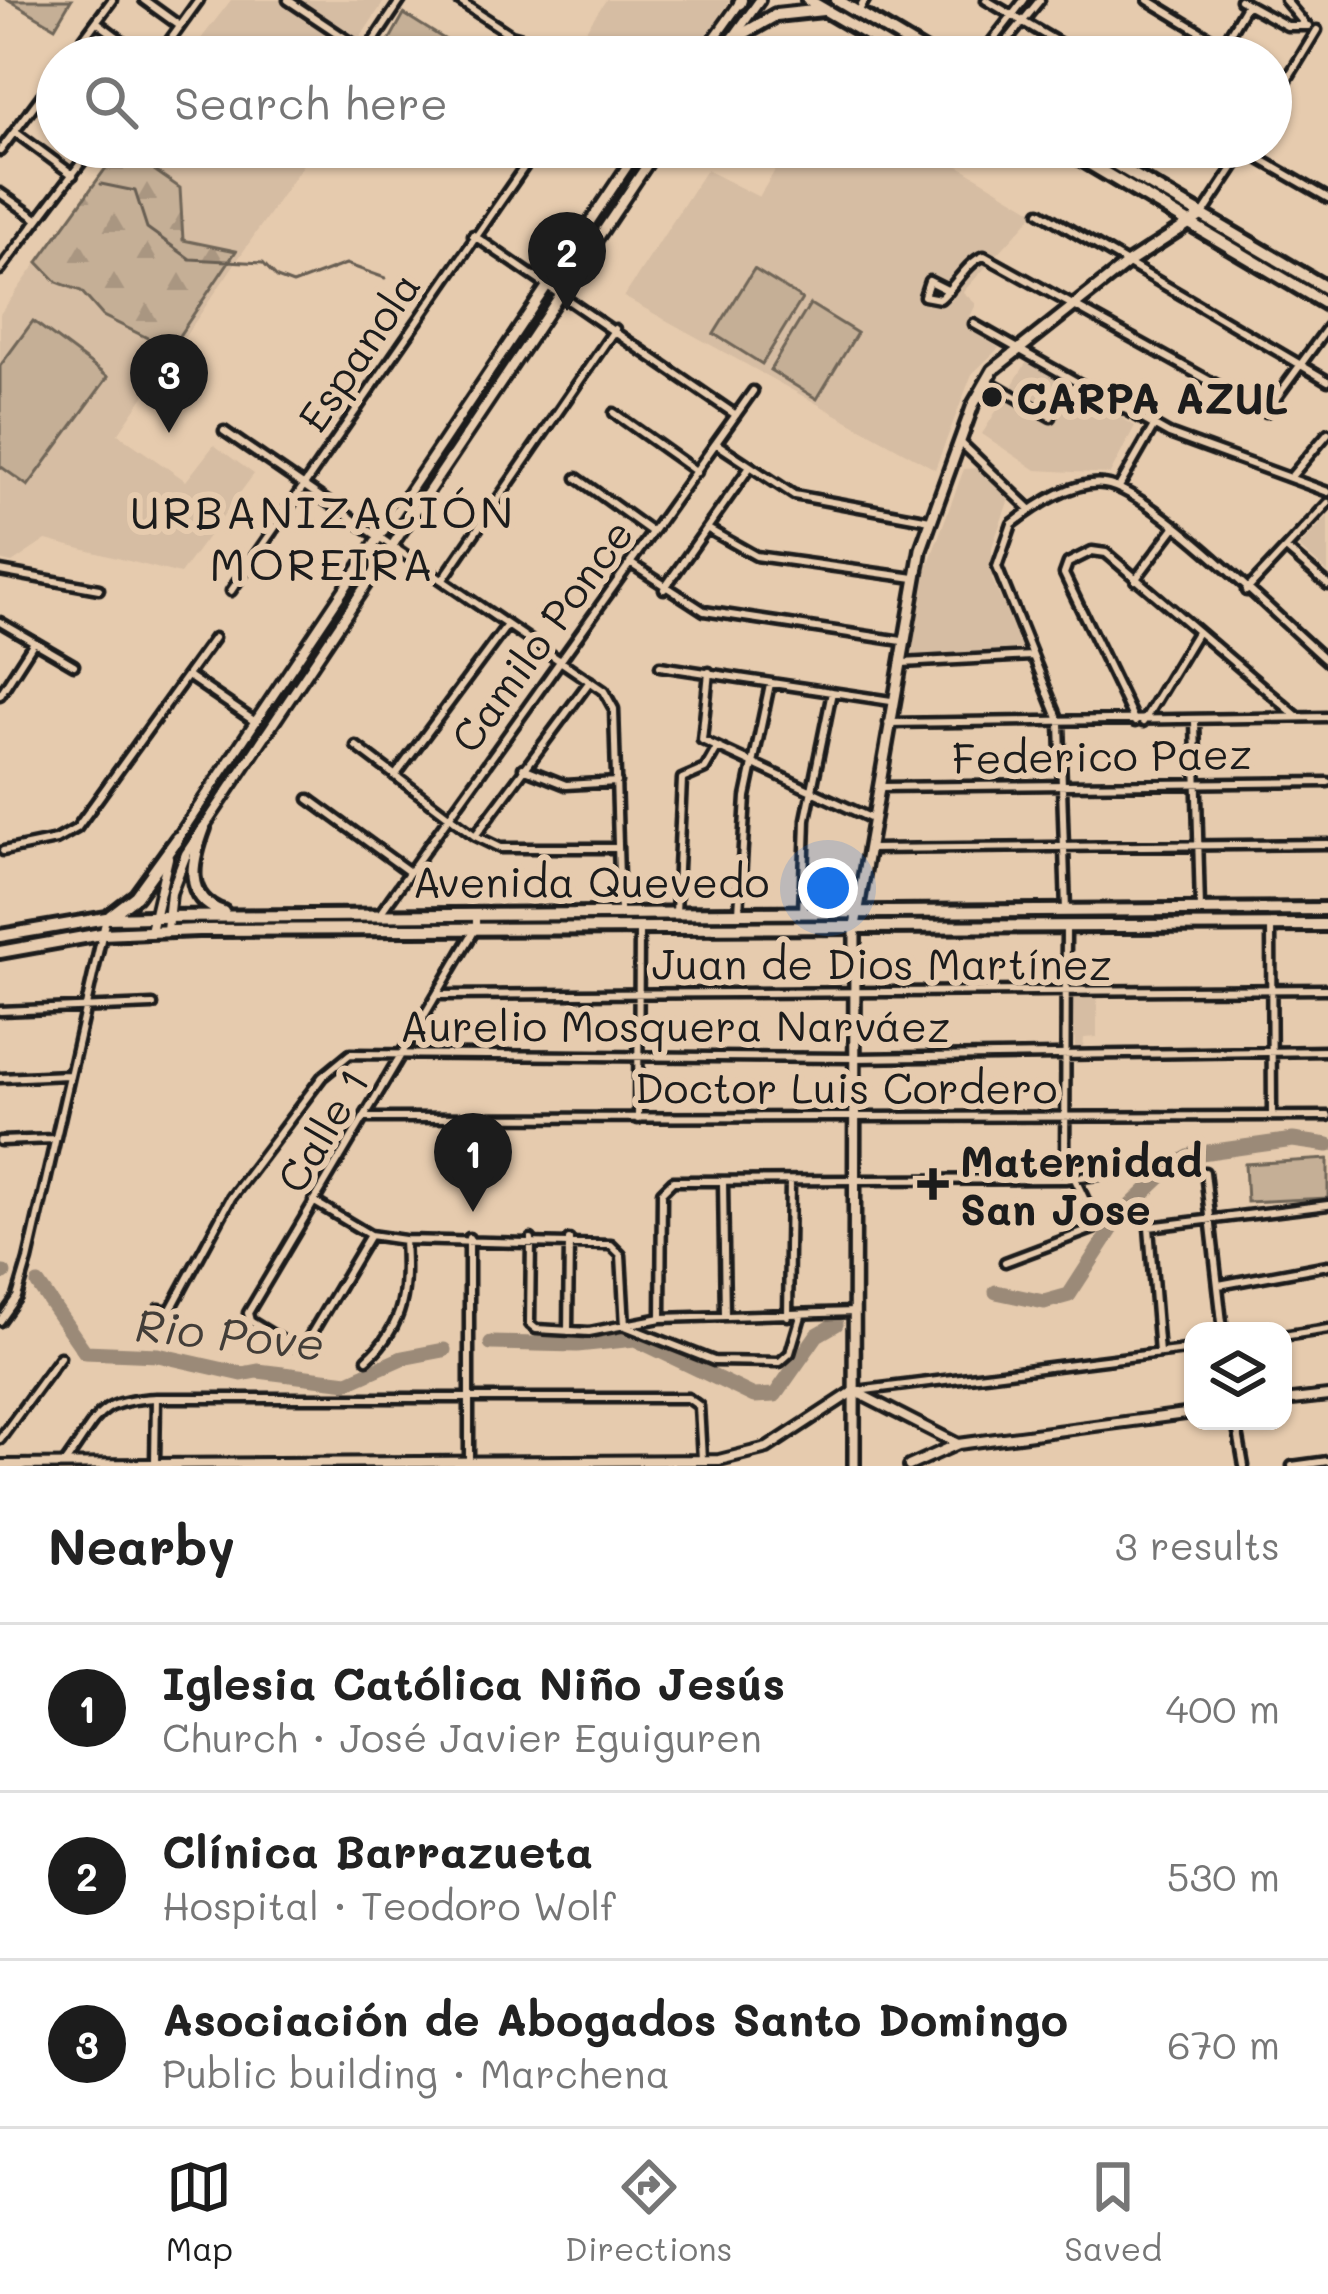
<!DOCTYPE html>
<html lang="en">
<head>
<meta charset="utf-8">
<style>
	body { margin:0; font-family:Mali,sans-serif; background:#f2f2f2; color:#222 }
	.controls { position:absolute; right:36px; bottom:36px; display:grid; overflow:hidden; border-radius:24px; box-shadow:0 3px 9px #0004 }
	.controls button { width:108px; height:108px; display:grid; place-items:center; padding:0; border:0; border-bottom:3px solid #e0e0e0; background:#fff; color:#222; font:60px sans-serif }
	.you { position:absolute; left:828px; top:888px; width:42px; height:42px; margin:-30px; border:9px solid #fff; border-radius:50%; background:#1a73e8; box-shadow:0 0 0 18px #1a73e833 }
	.badge { display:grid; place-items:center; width:78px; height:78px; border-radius:50%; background:#1c1c1c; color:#fff; font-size:39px; font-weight:700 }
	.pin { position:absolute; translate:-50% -99px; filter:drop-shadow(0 3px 6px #0008) }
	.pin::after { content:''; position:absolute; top:63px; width:42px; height:36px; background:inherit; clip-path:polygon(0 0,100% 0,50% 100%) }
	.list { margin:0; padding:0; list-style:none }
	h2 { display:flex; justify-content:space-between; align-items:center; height:156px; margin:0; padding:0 48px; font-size:51px }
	h2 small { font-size:39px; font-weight:400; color:#767676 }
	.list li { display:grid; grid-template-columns:78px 1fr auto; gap:36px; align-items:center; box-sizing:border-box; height:168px; padding:0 48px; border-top:3px solid #e0e0e0 }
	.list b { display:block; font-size:45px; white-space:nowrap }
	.list p { margin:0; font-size:39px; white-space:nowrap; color:#767676 }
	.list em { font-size:39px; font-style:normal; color:#767676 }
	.icon { flex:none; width:66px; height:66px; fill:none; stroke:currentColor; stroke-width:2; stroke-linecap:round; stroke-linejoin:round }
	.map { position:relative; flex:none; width:1328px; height:1466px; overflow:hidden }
	.search { position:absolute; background:#fff; box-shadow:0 3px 9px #0004; left:36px; right:36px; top:36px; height:132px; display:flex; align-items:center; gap:30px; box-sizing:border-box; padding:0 42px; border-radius:66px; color:#767676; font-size:45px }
	.sheet { height:660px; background:#fff }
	nav { display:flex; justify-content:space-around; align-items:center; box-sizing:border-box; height:168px; border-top:3px solid #e0e0e0; background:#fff; font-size:33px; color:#767676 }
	nav a { display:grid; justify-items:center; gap:6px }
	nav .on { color:#1c1c1c }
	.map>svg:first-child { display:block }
	.built { fill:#d6bda3 }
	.green { fill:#c5af96; stroke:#706659; stroke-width:3 }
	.forest { fill:url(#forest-firs); stroke:#706659; stroke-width:3 }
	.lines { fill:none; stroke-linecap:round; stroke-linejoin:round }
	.stream { stroke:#685e53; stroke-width:3 }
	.river { stroke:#9b8a78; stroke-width:15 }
	.minor-casing { stroke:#1c1c1c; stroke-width:15 }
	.tertiary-casing { stroke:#1c1c1c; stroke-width:16 }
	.secondary-casing { stroke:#1c1c1c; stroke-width:18 }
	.primary-casing { stroke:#1c1c1c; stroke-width:20 }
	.minor { stroke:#e6cbae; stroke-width:6 }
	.tertiary { stroke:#e6cbae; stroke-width:8 }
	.secondary { stroke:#e6cbae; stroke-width:9 }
	.primary { stroke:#e6cbae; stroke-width:10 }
	.poi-dot { fill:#1c1c1c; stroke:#e6cbae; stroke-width:4.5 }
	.labels { text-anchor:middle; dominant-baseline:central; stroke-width:12; stroke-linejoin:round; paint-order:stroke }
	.street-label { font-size:42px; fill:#1c1c1c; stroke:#e6cbae }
	.poi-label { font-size:42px; font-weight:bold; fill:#1c1c1c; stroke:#e6cbae; text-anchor:start }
	.neighbourhood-label { font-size:45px; letter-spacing:3px; fill:#1c1c1c; stroke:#e6cbae }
	.water-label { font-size:45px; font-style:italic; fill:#423d38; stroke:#e6cbae }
</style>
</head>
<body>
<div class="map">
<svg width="1328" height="1466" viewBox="0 0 1328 1466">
	<defs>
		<pattern id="forest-firs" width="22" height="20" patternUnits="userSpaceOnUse" patternTransform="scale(3)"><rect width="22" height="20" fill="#c5af96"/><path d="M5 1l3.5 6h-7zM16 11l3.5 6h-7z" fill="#a99681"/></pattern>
	</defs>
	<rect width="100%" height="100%" fill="#e6cbae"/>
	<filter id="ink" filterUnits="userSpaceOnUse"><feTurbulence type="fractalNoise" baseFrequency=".00833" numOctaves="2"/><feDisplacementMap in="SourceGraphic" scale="24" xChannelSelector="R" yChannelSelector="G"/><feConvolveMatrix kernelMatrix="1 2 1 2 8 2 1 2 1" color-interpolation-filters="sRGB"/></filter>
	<g filter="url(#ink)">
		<path class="built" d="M 231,0 L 385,0 L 358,41 L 377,55 L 187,57 Z
			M 606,0 L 730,0 L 694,57 L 594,57 L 575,46 Z
			M 121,147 L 315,147 L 118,434 L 186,481 L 214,445 L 254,474 L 180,574 L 46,540 L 12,563 L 0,560 L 0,314 Z
			M 789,147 L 927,147 L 1036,212 L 963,292 L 976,304 L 966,326 L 999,348 L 972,374 L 935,469 L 624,297 L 706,170 L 759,197 Z
			M 1028,360 L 1135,426 L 1110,474 L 1036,470 L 982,434 Z
			M 977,468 L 1009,499 L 992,547 L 992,579 L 1023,650 L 912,656 L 924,576 L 964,469 Z
			M 1328,516 L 1328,573 L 1299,547 Z
			M 1097,998 L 1097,1037 L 1084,1038 L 1083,1048 L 1075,1048 L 1073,999 Z"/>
		<path class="green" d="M 9,0 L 71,0 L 55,27 Z
			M 404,14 L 473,57 L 380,57 Z
			M 754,269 L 802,299 L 762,364 L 714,334 Z
			M 810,304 L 857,333 L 817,399 L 770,370 Z
			M 33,321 L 108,377 L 28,486 L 0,466 L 0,366 Z
			M 1328,1159 L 1328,1198 L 1247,1202 L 1245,1164 Z"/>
		<path class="forest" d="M 121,147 L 180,188 L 183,240 L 236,251 L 170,349 L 103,316 L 81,291 L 57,282 L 38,262 Z"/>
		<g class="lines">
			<path class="stream" d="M 101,184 L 135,191 L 147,228 L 190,259 L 263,263 L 277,278 L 293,284 L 346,264 L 385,278"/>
			<path class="river" d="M 0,1273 L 4,1273
				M 38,1284 L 85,1352 L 158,1355 L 242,1374 L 258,1371 L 348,1382 L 402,1358 L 444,1350
				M 996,1292 L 1044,1302 L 1069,1295 L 1120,1216 L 1172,1166 L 1194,1154 L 1293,1140 L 1328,1145
				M 491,1343 L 577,1345 L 635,1339 L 754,1396 L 775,1395 L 817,1335 L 836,1324"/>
			<g class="minor-casing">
				<path id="minor" d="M 144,0 L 180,26
					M 288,0 L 366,52
					M 458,0 L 511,35 L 591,57
					M 986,0 L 1083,57
					M 1148,0 L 1242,57
					M 1285,0 L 1305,24
					M 1247,4 L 1287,26 L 1308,26
					M 858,12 L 865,0
					M 97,22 L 144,57
					M 1223,45 L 1247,4 L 1240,0
					M 70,57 L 112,0
					M 158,57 L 199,0
					M 363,57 L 401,0
					M 980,57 L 1024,0
					M 994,57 L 1040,0
					M 41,96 L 57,107
					M 1271,106 L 1317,30
					M 15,132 L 73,175
					M 728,147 L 731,149
					M 1239,147 L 1328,198
					M 0,151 L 57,75
					M 0,193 L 36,218
					M 1040,212 L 1328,381
					M 1203,214 L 1245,150
					M 473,235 L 736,415
					M 0,270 L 93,147
					M 949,291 L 929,281 L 924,296 L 940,299 C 954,287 968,261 984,256 L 1266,412 L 1328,327
					M 974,324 L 1169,434 L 1328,492
					M 986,380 L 1051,417
					M 614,413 L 697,472
					M 224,431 L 604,691 L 614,709 L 620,912
					M 959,441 L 1030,509
					M 717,444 L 794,495 L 930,520
					M 577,478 L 652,532
					M 1290,478 L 1328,433
					M 1119,487 L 1154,426
					M 708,529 L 756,556 L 914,578
					M 1286,549 L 1328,585
					M 630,563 L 704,611 L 902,641
					M 0,571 L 99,589
					M 444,578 L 615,329
					M 1135,580 L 1175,527
					M 664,589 L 750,467
					M 231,591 L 538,147
					M 1246,591 L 1328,503
					M 0,622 L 74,665
					M 902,663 L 1032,656
					M 660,666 L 891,701
					M 709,672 L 702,740 L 870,818
					M 188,676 L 254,721
					M 0,695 L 34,642
					M 1195,721 L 1200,909
					M 1135,722 L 1064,574 L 1068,563 L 1092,551 L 1106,553 L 1298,717
					M 1143,722 L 1196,634
					M 888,723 L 1328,717
					M 356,746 L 475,836 L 500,848 L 616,848
					M 523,768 L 566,785 L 617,782
					M 395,776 L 507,625
					M 880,787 L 1328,782
					M 309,799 L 408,871
					M 475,836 L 590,681
					M 870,849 L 1328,844
					M 3,851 L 56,840 L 77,828 L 214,638
					M 1066,911 L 1060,723 L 997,567 L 1012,524 C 1035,506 1074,480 1104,484 C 1151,489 1286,626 1328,662
					M 739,912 L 746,797 L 770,684
					M 676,913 L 682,779 L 705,769 L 717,748
					M 803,913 L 806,819 L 832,692
					M 379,915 L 753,391
					M 1271,925 L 1272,1116
					M 437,995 L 1328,989
					M 0,1011 L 153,1005
					M 0,1078 L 68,1075
					M 365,1118 L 1328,1116
					M 638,1119 L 639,928
					M 0,1141 L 54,1139
					M 1205,1172 L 1223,1331
					M 1065,1179 L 1066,925
					M 723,1182 L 725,1315
					M 313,1201 L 370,1235 L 404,1240 L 611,1245 L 621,1255 L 625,1326 L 714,1361 L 780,1362 L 790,1353 L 801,1316
					M 370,1235 L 306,1343 L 291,1346 L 250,1321 L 248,1313 L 476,928 L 476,914
					M 531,1239 L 530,1324 L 536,1329 L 589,1332 L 661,1318 L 854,1312
					M 1005,1262 L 1093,1229 L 1093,1217 L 1074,1177
					M 1219,1285 L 1328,1265
					M 159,1309 L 170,1311 L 231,1198 L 322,1077 L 350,1054 L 854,1058 L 1328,1051
					M 788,1316 L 790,1182
					M 661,1318 L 662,1192 L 673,1181 L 1065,1179 L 1129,1171
					M 0,1321 L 17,1297 L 28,1260 L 106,918
					M 568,1331 L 569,1240
					M 1283,1336 L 1328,1329
					M 1159,1353 L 1149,1227 L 1328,1205
					M 367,1359 C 406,1324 407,1289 404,1240
					M 857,1391 L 1193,1349
					M 1236,1421 L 1244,1466
					M 0,1439 L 60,1357
					M 65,1463 C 99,1416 95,1401 156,1398 L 688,1398 L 699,1406 L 702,1459
					M 155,1463 L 156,1398
					M 469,1466 L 469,1238
					M 1292,1466 L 1328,1461"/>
			</g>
			<g class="tertiary-casing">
				<path id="tertiary" d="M 701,57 L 741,1
					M 719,57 L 760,0
					M 177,839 L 640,147
					M 167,930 L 171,893 L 186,854 L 659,147
					M 151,931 L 168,858
					M 1283,1401 L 1328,1396
					M 0,1465 L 719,1460 L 767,1448 L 854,1391 L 958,1444
					M 909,1466 L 958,1444 L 1193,1413"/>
			</g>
			<g class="secondary-casing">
				<path id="secondary" d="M 854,1466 L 855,926 L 921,549 L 973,405 L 993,370 L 1128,263 L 1202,215"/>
			</g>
			<g class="primary-casing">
				<path id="primary" d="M 808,0 L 906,57
					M 837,0 L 933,57
					M 740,3 L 741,0
					M 732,40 L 776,15 L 823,10
					M 1061,147 L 1328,305
					M 1086,147 L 1328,289
					M 204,828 C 192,860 182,898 223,912
					M 110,916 L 136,896 L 178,838
					M 0,936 L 106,918 L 152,917 L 1328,909
					M 0,952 L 101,934 L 198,930 L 1328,925"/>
			</g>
			<use href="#minor" class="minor"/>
			<use href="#tertiary" class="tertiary"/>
			<use href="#secondary" class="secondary"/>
			<use href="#primary" class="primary"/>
		</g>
	</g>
	<g class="poi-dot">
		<circle cx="992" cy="397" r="12"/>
		<path d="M927 1166h12v12h12v12h-12v12h-12v-12h-12v-12h12z"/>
	</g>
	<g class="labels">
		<g class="street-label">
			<text transform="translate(358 351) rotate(-56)">Espanola</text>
			<text transform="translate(541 635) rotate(-54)">Camilo Ponce</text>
			<text transform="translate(1102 755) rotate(-1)">Federico Paez</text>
			<text x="591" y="881">Avenida Quevedo</text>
			<text x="882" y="963">Juan de Dios Martínez</text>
			<text x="675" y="1025">Aurelio Mosquera Narváez</text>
			<text x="846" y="1087">Doctor Luis Cordero</text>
			<text transform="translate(322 1130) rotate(-59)">Calle 1</text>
		</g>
		<g class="poi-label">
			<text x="1016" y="397">CARPA AZUL</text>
			<text x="960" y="1160">Maternidad<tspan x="960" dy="48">San Jose</tspan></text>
		</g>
		<g class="neighbourhood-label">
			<text x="323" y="511">URBANIZACIÓN<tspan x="323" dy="52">MOREIRA</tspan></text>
		</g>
		<g class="water-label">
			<text transform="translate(230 1333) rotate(6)">Rio Pove</text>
		</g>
	</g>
</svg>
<div class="controls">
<button><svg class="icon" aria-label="layers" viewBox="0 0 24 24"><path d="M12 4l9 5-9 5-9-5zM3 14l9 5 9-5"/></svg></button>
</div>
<div class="you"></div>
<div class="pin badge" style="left:473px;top:1212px">1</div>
<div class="pin badge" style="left:567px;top:311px">2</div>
<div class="pin badge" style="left:169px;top:433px">3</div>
<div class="search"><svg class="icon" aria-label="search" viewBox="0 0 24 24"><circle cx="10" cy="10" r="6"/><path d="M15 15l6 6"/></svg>Search here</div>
</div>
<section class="sheet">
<h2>Nearby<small>3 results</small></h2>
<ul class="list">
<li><span class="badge">1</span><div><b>Iglesia Católica Niño Jesús</b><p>Church · José Javier Eguiguren</p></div><em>400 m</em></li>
<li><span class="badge">2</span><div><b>Clínica Barrazueta</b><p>Hospital · Teodoro Wolf</p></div><em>530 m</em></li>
<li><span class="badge">3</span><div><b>Asociación de Abogados Santo Domingo</b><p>Public building · Marchena</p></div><em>670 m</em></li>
</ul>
</section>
<nav>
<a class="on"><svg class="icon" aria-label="map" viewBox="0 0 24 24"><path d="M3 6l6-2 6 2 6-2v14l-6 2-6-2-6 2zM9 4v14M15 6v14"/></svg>Map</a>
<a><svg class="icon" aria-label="directions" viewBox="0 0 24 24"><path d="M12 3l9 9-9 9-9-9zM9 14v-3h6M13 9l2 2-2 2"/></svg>Directions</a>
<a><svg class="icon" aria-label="saved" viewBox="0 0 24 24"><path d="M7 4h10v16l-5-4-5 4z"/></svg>Saved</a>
</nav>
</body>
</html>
